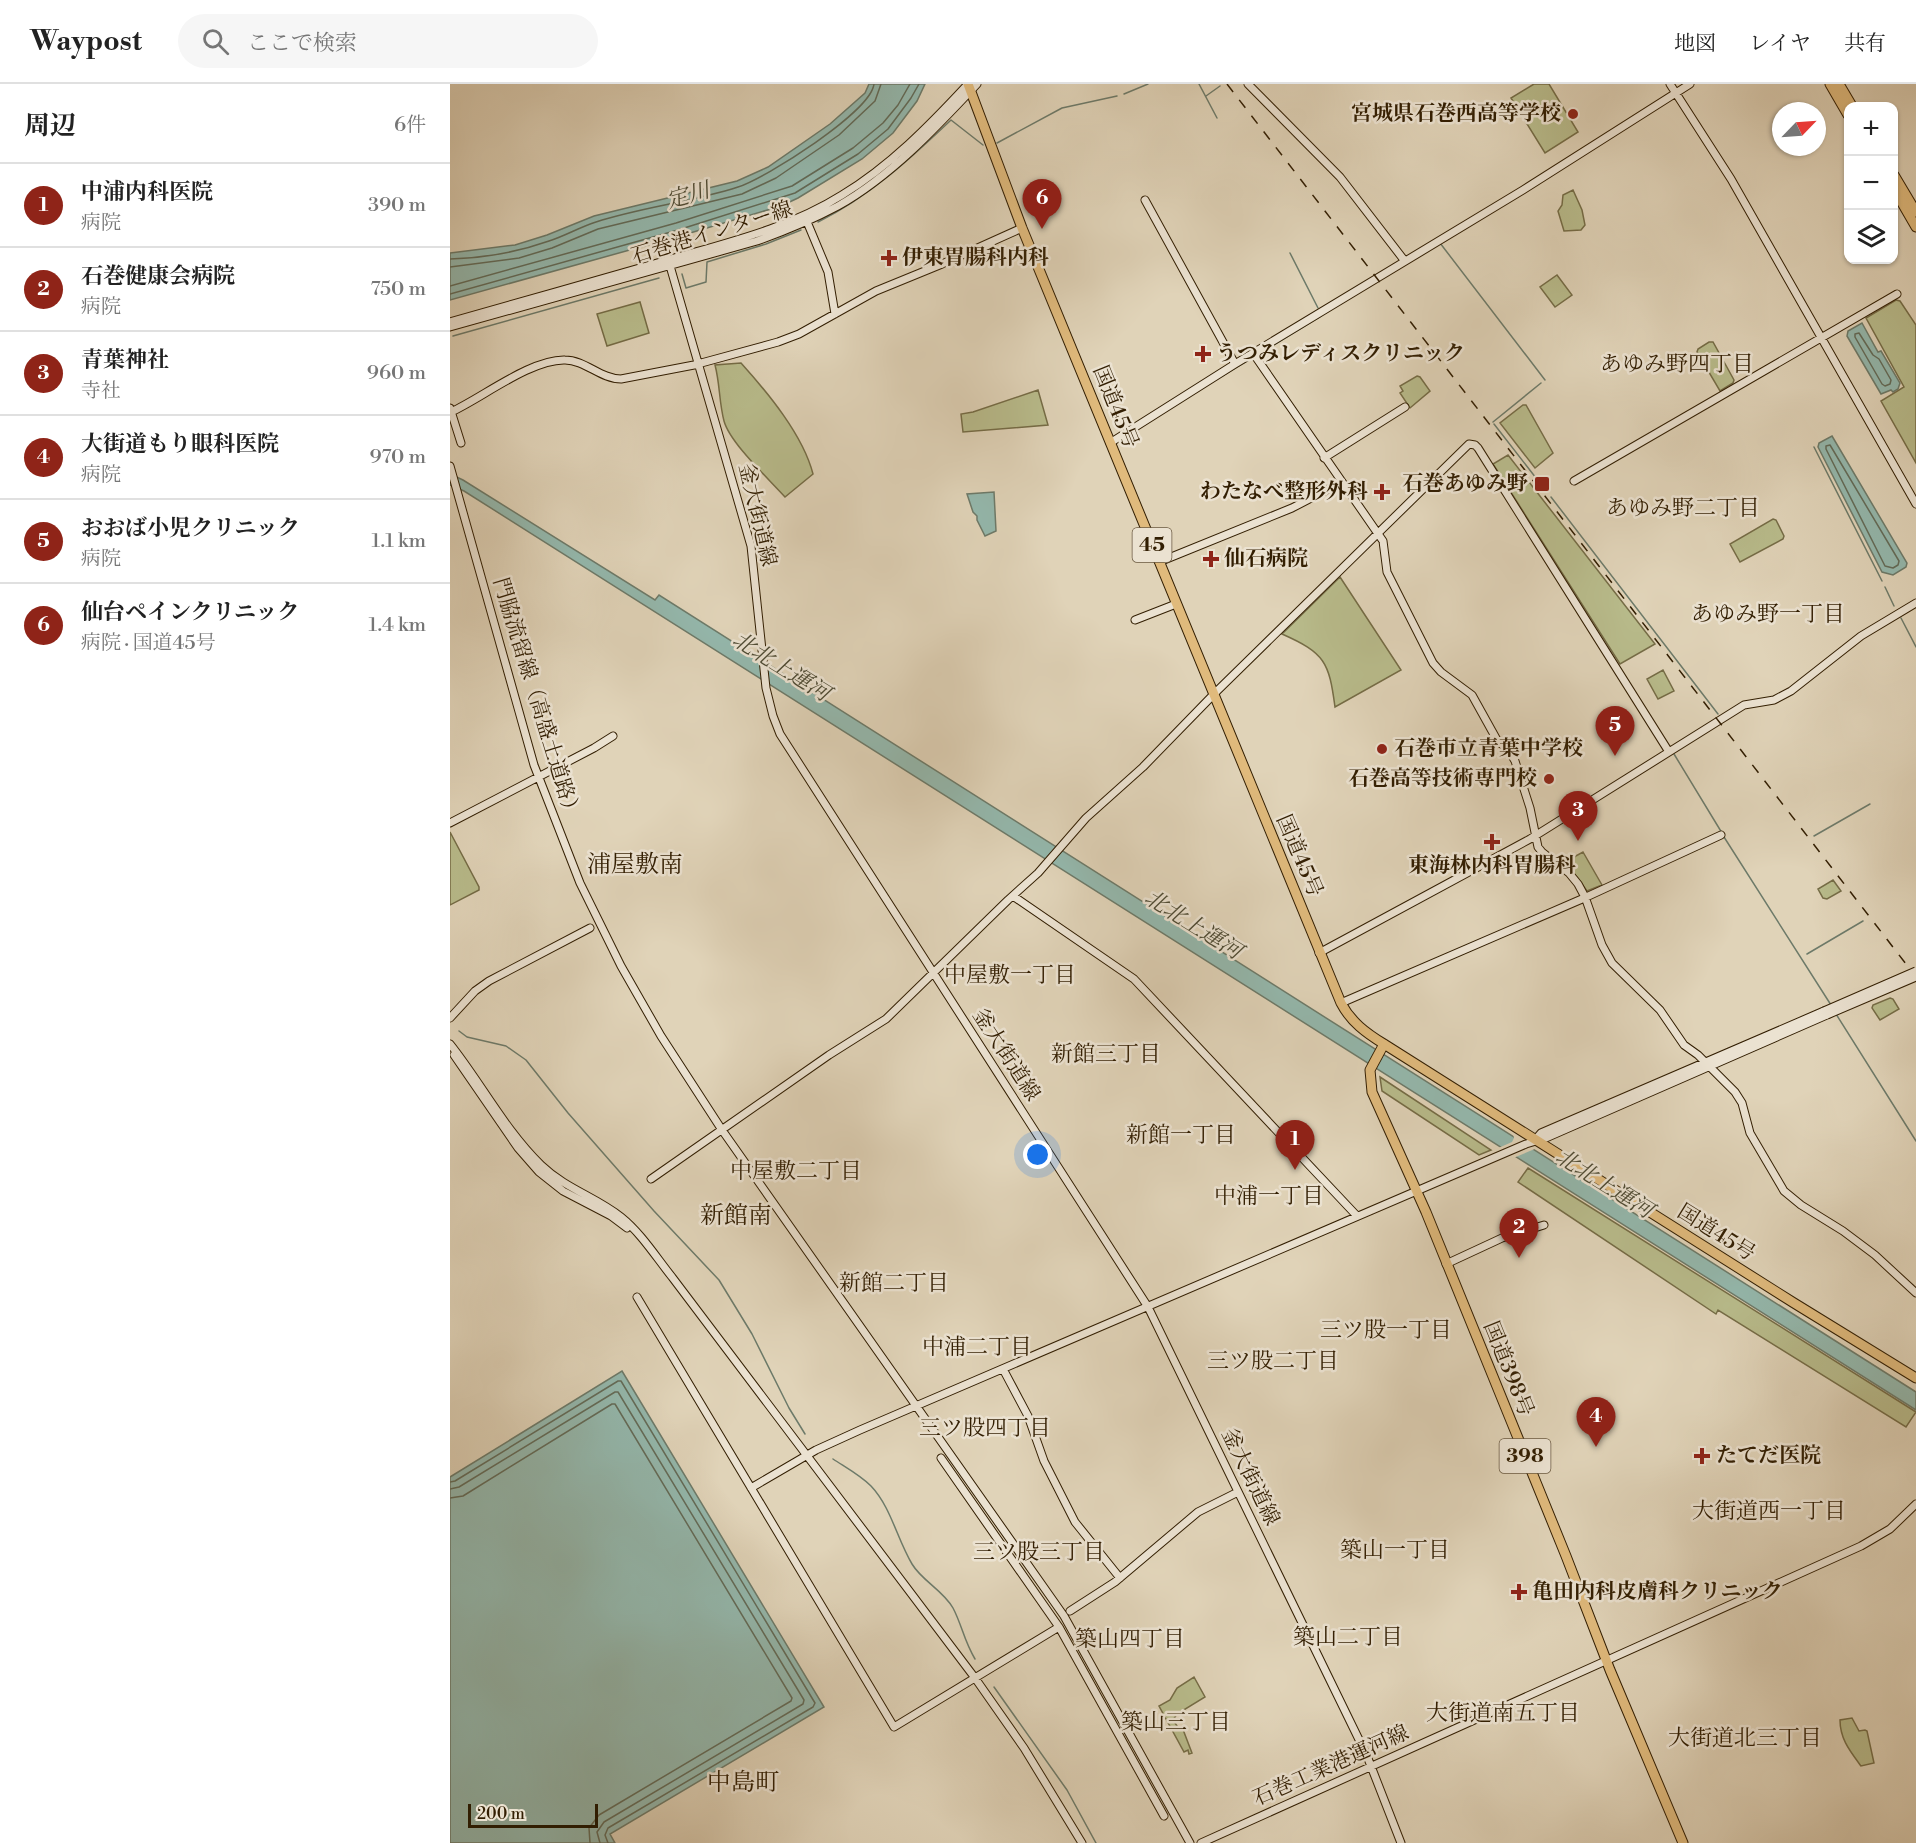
<!DOCTYPE html>
<html lang="ja">
<head>
<meta charset="utf-8">
<style>
	body { margin:0; font-family:"Libre Bodoni","Noto Serif JP",serif; background:#f6f6f6; color:#222 }
	.controls { position:absolute; right:18px; top:18px; display:grid; overflow:hidden; border-radius:12px; box-shadow:0 2px 4px #0004 }
	.controls button { width:54px; height:54px; display:grid; place-items:center; padding:0; border:0; border-bottom:2px solid #e0e0e0; background:#fff; color:#222; font:30px sans-serif }
	.compass { position:absolute; left:1322px; top:18px; width:54px; height:54px; border-radius:50%; background:#fff; box-shadow:0 2px 4px #0004; rotate:65deg }
	.scale { position:absolute; left:18px; bottom:15px; width:130px; box-sizing:border-box; padding-left:6px; border:3px solid #321e02; border-top:0; font-size:16px; line-height:21px; white-space:nowrap; color:#321e02; -webkit-text-stroke:4px #ebe2d1; paint-order:stroke }
	.you { position:absolute; left:588px; top:1071px; width:21px; height:21px; margin:-15px; border:4px solid #fff; border-radius:50%; background:#1a73e8; box-shadow:0 0 0 9px #1a73e833 }
	.badge { display:grid; place-items:center; width:39px; height:39px; border-radius:50%; background:#8f2418; color:#fff; font-size:20px; font-weight:700 }
	.pin { position:absolute; translate:-50% -50px; filter:drop-shadow(0 2px 3px #0008) }
	.pin::after { content:''; position:absolute; top:32px; width:21px; height:18px; background:inherit; clip-path:polygon(0 0,100% 0,50% 100%) }
	.list { margin:0; padding:0; list-style:none }
	h2 { display:flex; justify-content:space-between; align-items:center; height:78px; margin:0; padding:0 24px; font-size:26px }
	h2 small { font-size:20px; font-weight:400; color:#767676 }
	.list li { display:grid; grid-template-columns:39px 1fr auto; gap:18px; align-items:center; box-sizing:border-box; height:84px; padding:0 24px; border-top:2px solid #e0e0e0 }
	.list b { display:block; font-size:22px; white-space:nowrap }
	.list p { margin:0; font-size:20px; white-space:nowrap; color:#767676 }
	.list em { font-size:20px; font-style:normal; color:#767676 }
	.icon { flex:none; width:33px; height:33px; fill:none; stroke:currentColor; stroke-width:2; stroke-linecap:round; stroke-linejoin:round }
	.map { position:relative; flex:none; width:1466px; height:1759px; overflow:hidden }
	header { display:flex; align-items:center; gap:36px; box-sizing:border-box; height:84px; padding:0 30px; background:#fff; border-bottom:2px solid #e0e0e0 }
	header strong { font-size:28px }
	nav { display:flex; gap:33px; margin-inline-start:auto; font-size:21px }
	.search { width:420px; height:54px; background:#f6f6f6; display:flex; align-items:center; gap:15px; box-sizing:border-box; padding:0 21px; border-radius:33px; color:#767676; font-size:22px }
	main { display:flex }
	aside { flex:1; background:#fff }
	.map>svg:first-child { display:block }
	.green { fill:#b8bb8b; stroke:#756c46; stroke-width:1.5 }
	.water { fill:#94b8ad; stroke:#6d7a69; stroke-width:1.5 }
	.pier { fill:#e0d3b8 }
	.lines { fill:none; stroke-linecap:round; stroke-linejoin:round }
	.shore { stroke:#636b58; stroke-width:1.5 }
	.stream { stroke:#6d7a69; stroke-width:1.5 }
	.secondary-casing { stroke:#321e02; stroke-width:9 }
	.highway-casing { stroke:#321e02; stroke-width:11 }
	.secondary { stroke:#ebe2d1; stroke-width:7 }
	.highway { stroke:#e0ba7c; stroke-width:9 }
	.rail { stroke:#321e02; stroke-width:1.5; stroke-dasharray:10 10; stroke-linecap:butt }
	.secondary-bridge-casing { stroke:#321e02; stroke-width:9; stroke-linecap:butt }
	.secondary-bridge { stroke:#ebe2d1; stroke-width:7 }
	.poi-dot { fill:#8f2418; stroke:#ebe2d1; stroke-width:2 }
	.labels { text-anchor:middle; dominant-baseline:central; stroke-width:5; stroke-linejoin:round; paint-order:stroke }
	.shield { fill:#ebe2d1; stroke:#6a5940; stroke-width:1.5 }
	.shield-label { font-size:20px; font-weight:bold; fill:#321e02 }
	.poi-label { font-size:21px; font-weight:bold; fill:#321e02; stroke:#ebe2d1; text-anchor:start }
	.street-label { font-size:21px; fill:#321e02; stroke:#ebe2d1 }
	.water-label { font-size:22px; font-style:italic; fill:#4f4c35; stroke:#ebe2d1 }
	.neighbourhood-label { font-size:22px; fill:#321e02; stroke:#ebe2d1 }
	.quarter-label { font-size:24px; fill:#321e02; stroke:#ebe2d1 }
</style>
</head>
<body>
<header>
<strong>Waypost</strong>
<div class="search"><svg class="icon" aria-label="search" viewBox="0 0 24 24"><circle cx="10" cy="10" r="6"/><path d="M15 15l6 6"/></svg>ここで検索</div>
<nav><a>地図</a><a>レイヤ</a><a>共有</a></nav>
</header>
<main>
<aside>
<h2>周辺<small>6件</small></h2>
<ul class="list">
<li><span class="badge">1</span><div><b>中浦内科医院</b><p>病院</p></div><em>390 m</em></li>
<li><span class="badge">2</span><div><b>石巻健康会病院</b><p>病院</p></div><em>750 m</em></li>
<li><span class="badge">3</span><div><b>青葉神社</b><p>寺社</p></div><em>960 m</em></li>
<li><span class="badge">4</span><div><b>大街道もり眼科医院</b><p>病院</p></div><em>970 m</em></li>
<li><span class="badge">5</span><div><b>おおば小児クリニック</b><p>病院</p></div><em>1.1 km</em></li>
<li><span class="badge">6</span><div><b>仙台ペインクリニック</b><p>病院 · 国道45号</p></div><em>1.4 km</em></li>
</ul>
</aside>
<div class="map">
<svg width="1466" height="1759" viewBox="0 0 1466 1759">
	<rect width="100%" height="100%" fill="#e0d3b8"/>
	<filter id="stains"><feTurbulence type="fractalNoise" baseFrequency=".00333" numOctaves="4"/><feColorMatrix values="0 0 0 0 .2 0 0 0 0 .09 0 0 0 0 .02 0 0 0 .5 -.17"/></filter>
	<radialGradient id="worn" r=".72"><stop offset=".6" stop-color="#630" stop-opacity="0"/><stop offset="1" stop-color="#630" stop-opacity=".3"/></radialGradient>
	<path class="green" d="M 1084,0 L 1099,0 L 1128,48 L 1095,69 L 1061,14 Z
		M 1123,106 L 1132,126 L 1135,141 L 1131,146 L 1114,147 L 1108,127 L 1112,121 L 1113,111 Z
		M 1107,191 L 1122,211 L 1105,223 L 1090,203 Z
		M 1446,216 L 1450,217 L 1466,241 L 1466,379 L 1431,317 L 1454,303 L 1416,234 Z
		M 190,218 L 199,249 L 157,262 L 147,230 Z
		M 1259,258 L 1263,258 L 1284,296 L 1283,299 L 1270,307 L 1247,268 L 1248,265 Z
		M 291,279 C 318,309 353,351 363,390 L 335,413 C 318,394 280,359 274,337 C 269,318 270,300 265,281 Z
		M 967,292 L 970,293 L 980,307 L 960,324 L 950,309 L 953,307 L 950,302 Z
		M 588,306 L 598,341 L 513,348 L 511,330 L 523,328 Z
		M 1073,321 L 1076,321 L 1103,369 L 1085,384 L 1050,339 Z
		M 1058,371 L 1205,560 L 1170,580 L 1043,380 Z
		M 1323,435 L 1326,436 L 1334,452 L 1333,455 L 1290,478 L 1280,460 Z
		M 890,493 L 951,586 L 885,623 C 879,578 875,569 832,550 Z
		M 1213,586 L 1224,607 L 1208,615 L 1197,595 Z
		M 0,748 L 29,803 L 29,806 L 0,821 Z
		M 1133,768 L 1152,801 L 1137,807 L 1127,793 L 1113,779 Z
		M 1383,796 L 1391,807 L 1377,815 L 1373,814 L 1368,805 Z
		M 1440,914 L 1443,915 L 1449,925 L 1430,936 L 1422,924 L 1423,921 Z
		M 930,993 L 1041,1066 L 1029,1071 L 932,1007 Z
		M 1078,1084 L 1466,1328 L 1456,1343 L 1268,1226 L 1266,1230 L 1068,1098 Z
		M 744,1593 L 755,1613 L 727,1630 L 723,1636 L 729,1645 L 732,1643 L 742,1669 L 739,1670 L 738,1666 L 734,1668 L 709,1622 L 720,1616 L 727,1604 Z
		M 1402,1634 L 1409,1647 L 1415,1646 L 1417,1647 L 1424,1679 L 1411,1682 C 1400,1667 1390,1655 1390,1636 Z"/>
	<path class="water" d="M 419,0 L 475,0 L 467,17 L 443,49 L 412,75 L 348,114 L 331,122 L 230,152 L 0,216 L 0,169 L 65,161 L 97,151 L 144,132 L 287,97 L 318,83 L 380,40 L 415,9 Z
		M 1412,239 L 1428,268 L 1431,267 L 1450,299 L 1448,305 L 1443,308 L 1441,306 L 1431,310 L 1397,252 L 1398,247 Z
		M 1382,352 L 1457,479 L 1456,483 L 1443,491 L 1432,488 L 1368,363 L 1369,359 Z
		M 0,390 L 13,396 L 205,516 L 209,511 L 1466,1308 L 1466,1326 L 14,407 L 0,401 Z
		M 544,408 L 546,447 L 535,452 L 527,436 L 527,432 L 523,428 L 517,410 Z
		M 172,1287 L 374,1623 L 160,1750 L 165,1759 L 0,1759 L 0,1393 Z"/>
	<path class="pier" d="M 1063,1049 L 1087,1064 L 1061,1075 L 1046,1065 L 1062,1058 L 1064,1054 Z"/>
	<g class="lines">
		<path class="shore" d="M 0,175 C 33,174 68,168 99,157 C 115,152 130,143 146,138 C 192,123 242,118 288,103 C 316,94 421,28 424,0
			M 0,183 L 69,174 L 102,164 L 148,145 L 292,110 L 326,94 L 389,51 L 425,17 L 431,0
			M 0,202 L 226,139 L 342,102 L 403,64 L 433,39 L 448,21 L 460,0
			M 0,210 L 228,146 L 345,109 L 408,70 L 438,45 L 461,14 L 469,0
			M 1409,249 L 1423,271 L 1429,275 L 1441,296 L 1440,300 L 1435,302 L 1432,300 L 1405,253 L 1405,250 Z
			M 1380,361 L 1449,477 L 1448,481 L 1443,484 L 1435,482 L 1376,365 L 1376,362 Z
			M 0,1398 L 5,1397 L 168,1297 L 171,1297 L 365,1619 L 363,1623 L 158,1744 L 155,1751 L 158,1759
			M 0,1405 L 9,1403 L 165,1308 L 168,1308 L 354,1616 L 353,1620 L 154,1738 L 147,1748 L 150,1759
			M 0,1414 L 13,1412 L 162,1320 L 165,1320 L 342,1614 L 341,1617 L 149,1731 L 139,1744 L 140,1759"/>
		<path class="stream" d="M 749,0 L 767,34
			M 674,10 L 698,0
			M 756,12 L 770,2
			M 547,59 L 612,24 L 667,12
			M 368,138 C 419,113 460,75 501,36 L 533,61
			M 990,159 L 1095,296
			M 840,169 L 868,224
			M 232,190 L 236,204 L 256,198 L 257,178 L 316,160 L 351,146
			M 3,252 L 209,194
			M 809,270 L 871,232
			M 772,292 L 802,274
			M 1043,338 L 1091,299
			M 1044,340 L 1086,394
			M 1364,363 L 1432,497
			M 1101,413 L 1268,630
			M 1435,503 L 1444,522
			M 1451,534 L 1466,563
			M 1224,670 L 1272,749
			M 1364,752 L 1420,720
			M 1274,753 L 1381,921
			M 1357,870 L 1413,837
			M 1386,930 L 1466,1057
			M 9,947 L 17,953 L 56,962 L 76,976 L 118,1029 L 204,1127 L 269,1196 L 302,1250 L 339,1324 L 355,1350
			M 383,1375 C 395,1383 410,1391 421,1402 C 441,1423 447,1455 462,1480 C 472,1497 493,1506 503,1524 C 512,1541 514,1557 525,1575
			M 544,1603 L 617,1706 L 646,1759"/>
		<g class="secondary-casing">
			<path id="secondary" d="M 798,0 L 890,93 L 954,176
				M 1220,0 L 1281,95 L 1466,420
				M 695,116 L 785,280
				M 355,133 L 378,188 L 385,230
				M 218,175 L 301,462 L 316,604 L 323,632 L 330,650 L 698,1223 L 917,1672 L 951,1759
				M 0,238 C 71,218 143,197 214,177 C 275,159 338,145 392,111 C 440,82 480,41 518,0
				M 0,243 L 307,157 C 335,147 362,136 388,122 C 441,92 485,45 527,0
				M 803,269 L 933,457 L 937,488 L 983,579 L 991,588 L 1022,611 L 1047,656 L 1059,667 L 1065,677 L 1080,724 L 1088,763 L 1092,768 L 1119,789 L 1128,800 L 1135,813 L 1152,861 L 1162,879 L 1210,926 L 1234,961 L 1248,971 L 1285,1008 L 1292,1019 L 1300,1049 L 1334,1107 L 1351,1121 L 1393,1147 L 1425,1171 L 1466,1209
				M 0,324 L 11,359
				M 1,328 C 32,314 81,275 115,276 C 135,276 151,295 171,295 L 244,281 L 328,258 L 349,250 L 426,207 L 492,180 L 572,144
				M 660,359 L 785,280 L 1073,106 L 1240,0
				M 874,374 L 955,323
				M 0,382 L 84,681 L 130,799 L 171,882 L 211,952 L 272,1046 L 614,1532 L 740,1759
				M 1124,397 L 1447,210
				M 709,478 L 842,424 L 892,398
				M 685,536 L 726,520
				M 0,739 L 144,664 L 163,652
				M 563,812 L 684,895 L 907,1132
				M 869,869 L 1080,755 L 1294,621 L 1324,616 L 1341,607 L 1411,552 L 1466,519
				M 891,919 L 1132,815 L 1271,751
				M 0,934 L 25,907 L 39,897 L 140,844
				M 0,960 C 31,999 55,1046 91,1081 C 116,1105 146,1113 171,1133 C 191,1149 206,1173 222,1193 L 525,1594 L 574,1664 L 632,1759
				M 4,971 L 68,1064 L 89,1088 L 113,1107 L 161,1132 L 177,1144
				M 1085,1056 L 1091,1049 L 1374,927
				M 201,1095 L 379,971 L 436,935 L 558,816 L 588,789 L 636,734 L 693,683 L 767,607 L 1019,360 L 1025,361 L 1028,364 L 1219,668
				M 996,1180 L 1052,1154 L 1094,1141
				M 187,1213 L 444,1643 L 609,1543
				M 553,1285 L 578,1332 L 594,1377 L 625,1438 L 670,1494
				M 491,1374 L 609,1543 L 714,1732
				M 301,1404 L 366,1366 L 410,1346 L 1076,1060 L 1096,1054 L 1377,931
				M 620,1527 L 665,1498 L 748,1428 L 788,1408
				M 751,1759 L 1411,1462 L 1440,1445 L 1466,1420"/>
		</g>
		<g class="highway-casing">
			<path id="highway" d="M 518,0 L 572,144 L 891,919 C 901,938 916,949 934,960 L 1344,1219 L 1466,1294
				M 1380,0 L 1398,31
				M 1389,0 L 1402,22
				M 1444,91 L 1466,128
				M 1444,105 L 1466,143
				M 934,960 L 920,986 L 922,1008 L 976,1128 L 1116,1472 L 1160,1586 L 1233,1759"/>
		</g>
		<use href="#secondary" class="secondary"/>
		<use href="#highway" class="highway"/>
		<path class="rail" d="M 777,0 L 1466,893"/>
		<g class="secondary-bridge-casing">
			<path id="secondary-bridge" d="M 1374,927 L 1466,887
				M 1377,931 L 1466,893"/>
		</g>
		<use href="#secondary-bridge" class="secondary-bridge"/>
	</g>
	<g class="poi-dot">
		<circle cx="1123" cy="30" r="6"/>
		<path d="M436 165h6v6h6v6h-6v6h-6v-6h-6v-6h6z"/>
		<path d="M750 261h6v6h6v6h-6v6h-6v-6h-6v-6h6z"/>
		<rect x="1084" y="392" width="16" height="16" rx="3"/>
		<path d="M929 399h6v6h6v6h-6v6h-6v-6h-6v-6h6z"/>
		<path d="M758 466h6v6h6v6h-6v6h-6v-6h-6v-6h6z"/>
		<circle cx="932" cy="665" r="6"/>
		<circle cx="1099" cy="695" r="6"/>
		<path d="M1039 749h6v6h6v6h-6v6h-6v-6h-6v-6h6z"/>
		<path d="M1249 1363h6v6h6v6h-6v6h-6v-6h-6v-6h6z"/>
		<path d="M1066 1499h6v6h6v6h-6v6h-6v-6h-6v-6h6z"/>
	</g>
	<g class="labels">
		<g class="shield">
			<rect x="682.5" y="444" width="39" height="34" rx="4.5"/>
			<rect x="1049.5" y="1355" width="51" height="34" rx="4.5"/>
		</g>
		<g class="shield-label">
			<text x="702" y="461">45</text>
			<text x="1075" y="1372">398</text>
		</g>
		<g class="poi-label">
			<text x="1111" y="30" text-anchor="end">宮城県石巻西高等学校</text>
			<text x="452" y="174">伊東胃腸科内科</text>
			<text x="766" y="270">うつみレディスクリニック</text>
			<text x="1078" y="400" text-anchor="end">石巻あゆみ野</text>
			<text x="918" y="408" text-anchor="end">わたなべ整形外科</text>
			<text x="774" y="475">仙石病院</text>
			<text x="944" y="665">石巻市立青葉中学校</text>
			<text x="1087" y="695" text-anchor="end">石巻高等技術専門校</text>
			<text x="1042" y="782" text-anchor="middle">東海林内科胃腸科</text>
			<text x="1266" y="1372">たてだ医院</text>
			<text x="1082" y="1508">亀田内科皮膚科クリニック</text>
		</g>
		<g class="street-label">
			<text transform="translate(262 149) rotate(-17)">石巻港インター線</text>
			<text transform="translate(665 323) rotate(68)">国道45号</text>
			<text transform="translate(307 431) rotate(77)">釜大街道線</text>
			<text transform="translate(86 615) rotate(73)">門脇流留線（高盛土道路）</text>
			<text transform="translate(849 772) rotate(67)">国道45号</text>
			<text transform="translate(556 971) rotate(57)">釜大街道線</text>
			<text transform="translate(1266 1149) rotate(32)">国道45号</text>
			<text transform="translate(1058 1285) rotate(68)">国道398号</text>
			<text transform="translate(800 1393) rotate(64)">釜大街道線</text>
			<text transform="translate(881 1682) rotate(-24)">石巻工業港運河線</text>
		</g>
		<g class="water-label">
			<text transform="translate(238 112) rotate(-16)">定川</text>
			<text transform="translate(331 583) rotate(32)">北北上運河</text>
			<text transform="translate(743 841) rotate(32)">北北上運河</text>
			<text transform="translate(1154 1100) rotate(32)">北北上運河</text>
		</g>
		<g class="neighbourhood-label">
			<text x="1227" y="280">あゆみ野四丁目</text>
			<text x="1233" y="424">あゆみ野二丁目</text>
			<text x="1318" y="530">あゆみ野一丁目</text>
			<text x="560" y="891">中屋敷一丁目</text>
			<text x="656" y="970">新館三丁目</text>
			<text x="731" y="1051">新館一丁目</text>
			<text x="346" y="1087">中屋敷二丁目</text>
			<text x="819" y="1112">中浦一丁目</text>
			<text x="444" y="1199">新館二丁目</text>
			<text x="936" y="1246">三ツ股一丁目</text>
			<text x="527" y="1263">中浦二丁目</text>
			<text x="823" y="1277">三ツ股二丁目</text>
			<text x="535" y="1344">三ツ股四丁目</text>
			<text x="1319" y="1427">大街道西一丁目</text>
			<text x="945" y="1466">築山一丁目</text>
			<text x="589" y="1468">三ツ股三丁目</text>
			<text x="898" y="1553">築山二丁目</text>
			<text x="680" y="1555">築山四丁目</text>
			<text x="1053" y="1629">大街道南五丁目</text>
			<text x="726" y="1638">築山三丁目</text>
			<text x="1295" y="1654">大街道北三丁目</text>
		</g>
		<g class="quarter-label">
			<text x="185" y="781">浦屋敷南</text>
			<text x="286" y="1132">新館南</text>
			<text x="293" y="1699">中島町</text>
		</g>
	</g>
	<rect width="100%" height="100%" filter="url(#stains)"/>
	<rect width="100%" height="100%" fill="url(#worn)"/>
</svg>
<div class="controls">
<button>+</button>
<button>−</button>
<button><svg class="icon" aria-label="layers" viewBox="0 0 24 24"><path d="M12 4l9 5-9 5-9-5zM3 14l9 5 9-5"/></svg></button>
</div>
<svg class="compass" viewBox="-18 -18 36 36"><path d="M0-13l5 13h-10z" fill="#e53935"/><path d="M0 13l5-13h-10z" fill="#767676"/></svg>
<div class="scale">200 m</div>
<div class="you"></div>
<div class="pin badge" style="left:845px;top:1086px">1</div>
<div class="pin badge" style="left:1069px;top:1174px">2</div>
<div class="pin badge" style="left:1128px;top:757px">3</div>
<div class="pin badge" style="left:1146px;top:1363px">4</div>
<div class="pin badge" style="left:1165px;top:672px">5</div>
<div class="pin badge" style="left:592px;top:145px">6</div>
</div>
</main>
</body>
</html>
